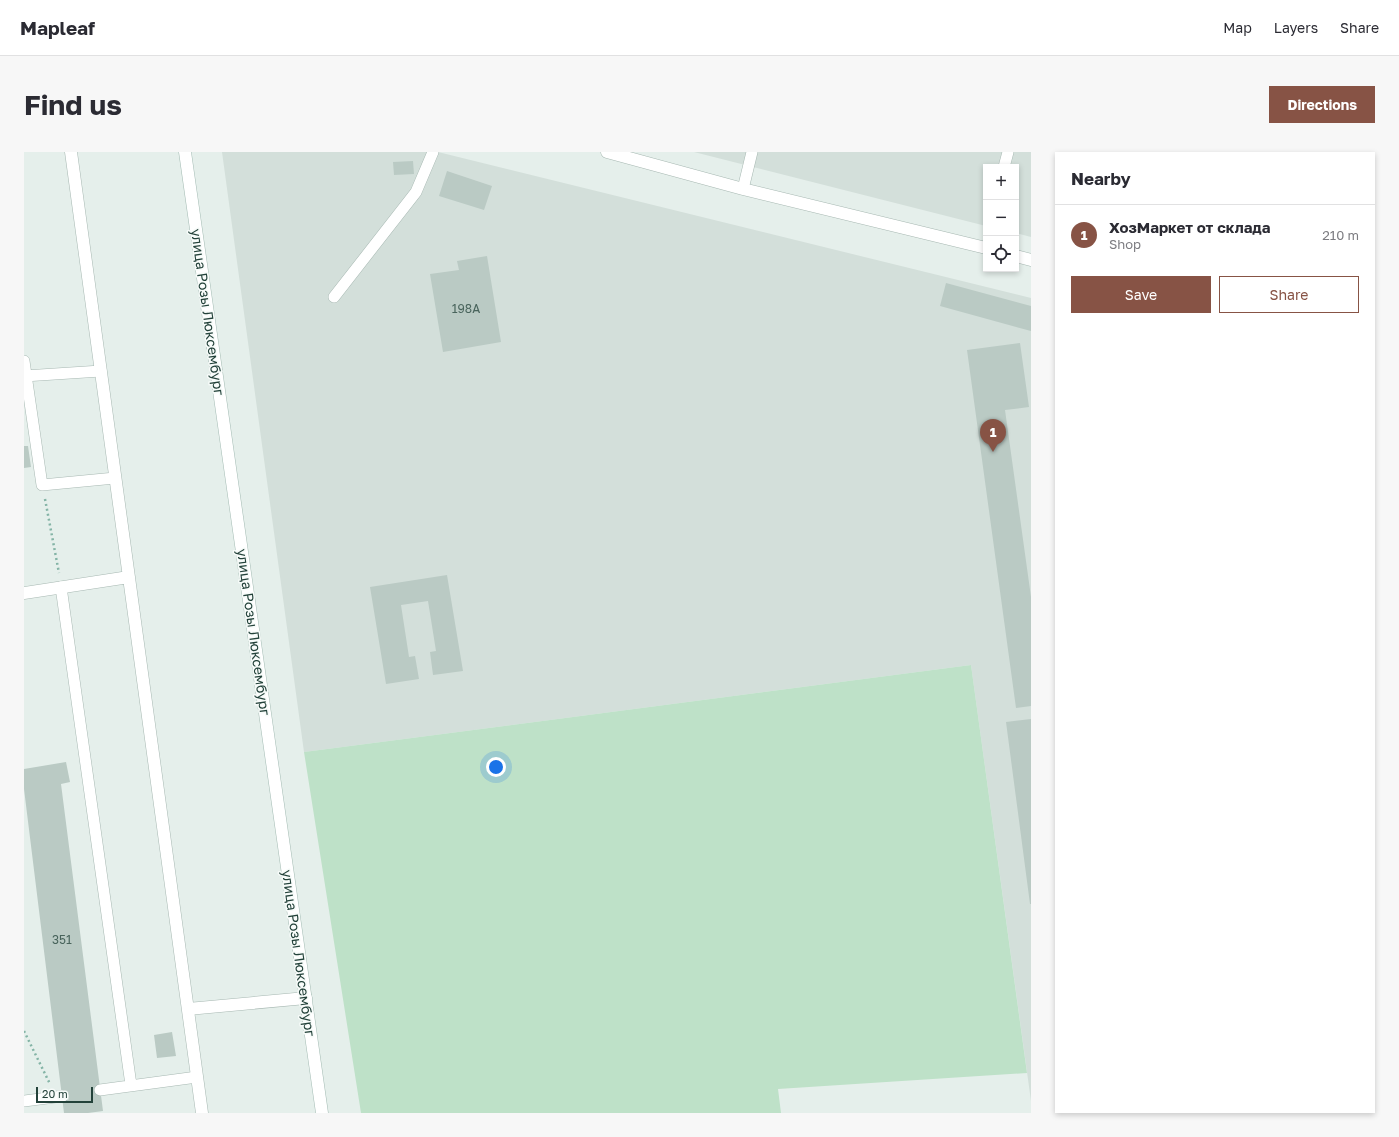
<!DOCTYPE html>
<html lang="en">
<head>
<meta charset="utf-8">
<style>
	body { margin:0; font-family:"Golos Text",sans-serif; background:#f7f7f7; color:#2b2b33 }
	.controls { position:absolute; right:12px; top:12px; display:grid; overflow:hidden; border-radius:0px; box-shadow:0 2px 6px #0003 }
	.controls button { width:36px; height:36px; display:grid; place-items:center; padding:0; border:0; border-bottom:1px solid #e1e1e2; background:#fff; color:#2b2b33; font:20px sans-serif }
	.scale { position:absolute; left:12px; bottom:10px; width:57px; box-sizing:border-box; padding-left:4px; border:2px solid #23423a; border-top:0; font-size:11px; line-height:14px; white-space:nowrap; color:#23423a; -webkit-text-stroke:3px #f7fbf9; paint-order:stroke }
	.you { position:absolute; left:472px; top:615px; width:14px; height:14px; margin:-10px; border:3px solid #fff; border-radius:50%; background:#1a73e8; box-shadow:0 0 0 6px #1a73e833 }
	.badge { display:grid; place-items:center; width:26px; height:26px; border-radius:50%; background:#875345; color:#fff; font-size:13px; font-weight:700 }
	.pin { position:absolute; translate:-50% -33px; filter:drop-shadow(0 1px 2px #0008) }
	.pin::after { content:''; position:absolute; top:21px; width:14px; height:12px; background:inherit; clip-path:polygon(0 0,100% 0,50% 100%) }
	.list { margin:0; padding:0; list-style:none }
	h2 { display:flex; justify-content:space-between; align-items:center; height:52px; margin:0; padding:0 16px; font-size:17px }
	h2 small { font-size:13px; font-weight:400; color:#7c7c81 }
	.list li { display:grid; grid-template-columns:26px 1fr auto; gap:12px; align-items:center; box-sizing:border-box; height:60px; padding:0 16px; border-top:1px solid #e1e1e2 }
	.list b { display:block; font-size:15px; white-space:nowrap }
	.list p { margin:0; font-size:13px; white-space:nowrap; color:#7c7c81 }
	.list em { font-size:13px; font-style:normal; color:#7c7c81 }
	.actions { display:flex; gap:8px; padding:12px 16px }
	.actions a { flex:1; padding:9px 0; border:1px solid #875345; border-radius:0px; text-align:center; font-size:14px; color:#875345 }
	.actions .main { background:#875345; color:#fff }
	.icon { flex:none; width:22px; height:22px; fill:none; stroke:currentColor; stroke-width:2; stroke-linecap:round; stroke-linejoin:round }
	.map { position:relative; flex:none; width:1007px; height:961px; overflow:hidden; border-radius:0px }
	header { display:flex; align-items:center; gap:24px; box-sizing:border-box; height:56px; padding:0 20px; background:#fff; border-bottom:1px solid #e1e1e2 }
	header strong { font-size:19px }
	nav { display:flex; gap:22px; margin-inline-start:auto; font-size:14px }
	.intro { display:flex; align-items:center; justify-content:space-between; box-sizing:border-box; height:96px; padding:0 24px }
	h1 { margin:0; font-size:28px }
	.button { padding:10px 18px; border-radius:0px; background:#875345; color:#fff; font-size:14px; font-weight:700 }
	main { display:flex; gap:24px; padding:0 24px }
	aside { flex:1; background:#fff; border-radius:0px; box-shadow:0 2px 6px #0003 }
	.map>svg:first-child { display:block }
	.built { fill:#d3dfda }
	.green { fill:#bee1c8 }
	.building { fill:#bacac4 }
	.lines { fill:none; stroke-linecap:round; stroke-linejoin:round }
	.lane-casing { stroke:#a7b8b2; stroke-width:12 }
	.street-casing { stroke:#a7b8b2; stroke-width:13 }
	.secondary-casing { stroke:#a3bbb3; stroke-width:13 }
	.path { stroke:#84b4a6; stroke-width:2.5; stroke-dasharray:2 3; stroke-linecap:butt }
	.lane { stroke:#fff; stroke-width:11 }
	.street { stroke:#fff; stroke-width:12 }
	.secondary { stroke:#fff; stroke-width:12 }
	.labels { text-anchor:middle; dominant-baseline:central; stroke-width:3; stroke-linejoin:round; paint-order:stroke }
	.number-label { font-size:12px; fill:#49645c }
	.street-label { font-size:14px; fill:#23423a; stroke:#f7fbf9 }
</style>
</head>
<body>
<header>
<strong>Mapleaf</strong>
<nav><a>Map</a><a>Layers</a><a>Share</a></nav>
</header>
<div class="intro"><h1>Find us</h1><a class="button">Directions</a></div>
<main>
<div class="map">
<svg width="1007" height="961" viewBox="0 0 1007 961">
	<rect width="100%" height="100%" fill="#e5efeb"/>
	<path class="built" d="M 198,0 L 414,0 L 1007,146 L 1007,949 L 947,513 L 280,600 Z
		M 670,0 L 1007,0 L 1007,85 L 992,81 L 992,15 L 962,15 L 962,74 Z"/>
	<path class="green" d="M 947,513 L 1003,921 L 754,937 L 757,961 L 337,961 L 280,600 Z"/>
	<path class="building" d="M 389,9 L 390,22 L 370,23 L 369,10 Z
		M 423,19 L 468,34 L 460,58 L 415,44 Z
		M 463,104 L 477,190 L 419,200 L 406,122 L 435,118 L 433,109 Z
		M 922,131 L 1007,154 L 1007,179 L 916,154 Z
		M 996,191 L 1005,255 L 981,258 L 1007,445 L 1007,554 L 992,556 L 943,198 Z
		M 0,294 L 4,294 L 7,315 L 0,316 Z
		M 423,423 L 439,519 L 409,523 L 406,500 L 412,499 L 404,449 L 377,453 L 385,505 L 391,504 L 395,527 L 362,532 L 346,435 Z
		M 1007,567 L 1007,752 L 1006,752 L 982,570 Z
		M 42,610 L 46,630 L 37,632 L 79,959 L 64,961 L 40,961 L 0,637 L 0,617 Z
		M 148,880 L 152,904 L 133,906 L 130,883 Z"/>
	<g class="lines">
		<g class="lane-casing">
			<path id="lane" d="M 980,15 L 984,0
				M 719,37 L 728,0
				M 310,145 L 392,40 L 409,0
				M 0,209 L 18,333 L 91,326
				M 0,224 L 77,219
				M 37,435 L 107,933
				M 76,938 L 173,925
				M 0,949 L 39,944"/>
		</g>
		<g class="street-casing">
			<path id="street" d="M 47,0 L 178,961
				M 583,0 L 719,37 L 962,96
				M 992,104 L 1007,108
				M 0,441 L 105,425
				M 164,857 L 282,846"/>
		</g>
		<g class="secondary-casing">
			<path id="secondary" d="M 161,0 L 298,961"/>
		</g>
		<path class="path" d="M 21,347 L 35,421
			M 0,879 L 26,932"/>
		<use href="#lane" class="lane"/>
		<use href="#street" class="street"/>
		<use href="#secondary" class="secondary"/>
	</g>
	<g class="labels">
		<g class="number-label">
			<text x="442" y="156">198А</text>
			<text x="38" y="787">351</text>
		</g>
		<g class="street-label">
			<text transform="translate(184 160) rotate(82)">улица Розы Люксембург</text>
			<text transform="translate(230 480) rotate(82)">улица Розы Люксембург</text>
			<text transform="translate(275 801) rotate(82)">улица Розы Люксембург</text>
		</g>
	</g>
</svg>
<div class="controls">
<button>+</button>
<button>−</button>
<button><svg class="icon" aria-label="locate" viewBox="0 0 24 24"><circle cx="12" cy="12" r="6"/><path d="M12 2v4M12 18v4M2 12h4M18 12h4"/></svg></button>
</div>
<div class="scale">20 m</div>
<div class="you"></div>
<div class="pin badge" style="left:969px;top:300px">1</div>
</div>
<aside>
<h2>Nearby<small></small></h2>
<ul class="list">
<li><span class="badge">1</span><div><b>ХозМаркет от склада</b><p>Shop</p></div><em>210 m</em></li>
</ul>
<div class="actions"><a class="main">Save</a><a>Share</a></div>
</aside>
</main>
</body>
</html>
